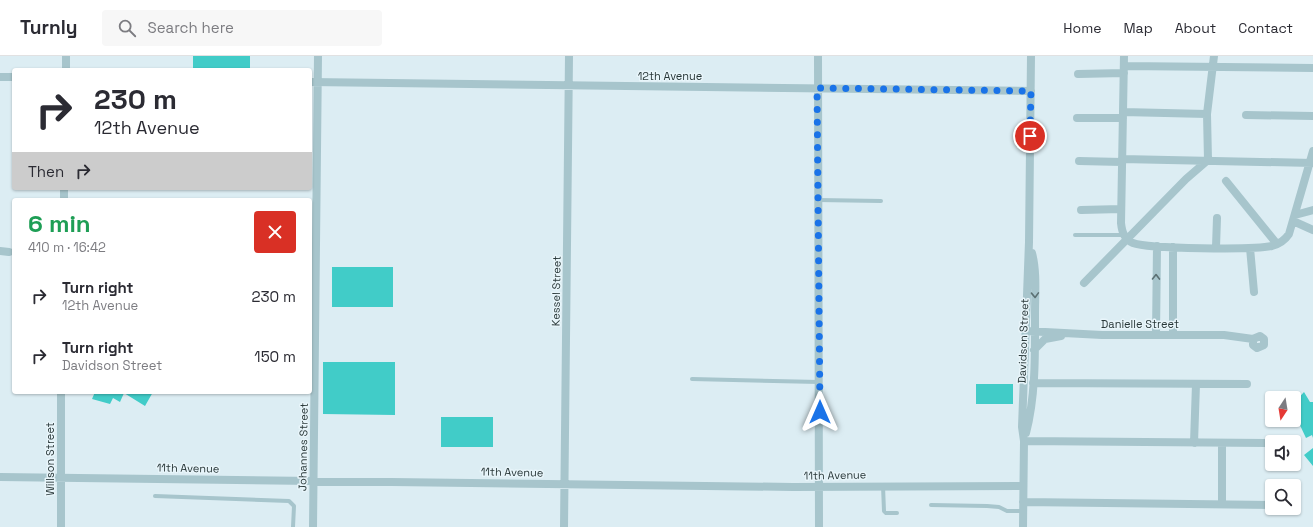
<!DOCTYPE html>
<meta charset="utf-8">
<style>
:root{--surface:#fff;--page:#f7f7f7;--text:#2b2b33;--muted:#7c7c81;--line:#e1e1e2}
body{margin:0;font-family:"Space Grotesk",sans-serif;background:var(--page);color:var(--text);height:100vh;display:flex;flex-direction:column;font-size:15px;white-space:nowrap}
*{box-sizing:border-box;margin:0}
p{font-size:13px;color:var(--muted)}
.icon{flex:none;width:22px;height:22px;fill:none;stroke:currentColor;stroke-width:2;stroke-linecap:round;stroke-linejoin:round}
.map{position:relative;flex:1;overflow:hidden}
.drawer{position:absolute;left:12px;top:142px;width:300px;height:196px;display:flex;flex-direction:column;background:var(--surface);border-radius:4px;box-shadow:0 1px 3px #0004}
.drawer>*{flex:none}
.banner{position:absolute;left:12px;top:12px;width:300px;height:122px;border-radius:4px;box-shadow:0 1px 3px #0004;background:#fff;color:var(--text);overflow:hidden}
.needle{width:26px;rotate:192deg}
.fabs{position:absolute;left:1265px;top:335px;display:grid;gap:8px}
.fabs a{display:grid;place-items:center;width:36px;height:36px;border-radius:4px;background:var(--surface);box-shadow:0 1px 3px #0004;font-size:20px}
.pin{position:absolute;display:grid;place-items:center;width:34px;height:34px;color:#fff;margin:-17px;border:2px solid #fff;border-radius:50%;box-shadow:0 1px 4px #0007}
.me{position:absolute;width:44px;margin:-22px;rotate:0deg;stroke-linejoin:round;filter:drop-shadow(0 0 3px #0008)}
.turn{display:flex;align-items:center;gap:14px;height:84px;padding:0 16px;font-size:18px}
.turn .icon{width:52px;height:52px;stroke-width:2.5}
.turn b{display:block;font-size:28px;line-height:34px}
.then{display:flex;align-items:center;height:38px;padding:0 16px;background:#0003;gap:8px;font-size:15px}
.round{display:grid;place-items:center;flex:none;width:42px;height:42px;border-radius:4px;background:var(--page)}
.summary{display:flex;align-items:center;justify-content:space-between;height:68px;padding:0 16px}
h1{font-size:24px;font-weight:700;line-height:30px;color:#1e9e55}
ul{padding:0;list-style:none}
li{display:flex;align-items:center;gap:12px;height:60px;padding:0 16px}
li div{flex:1}
li b{display:block;font-size:15px}
li em{font-style:normal}
header{display:flex;align-items:center;gap:24px;box-sizing:border-box;height:56px;padding:0 20px;background:var(--surface);border-bottom:1px solid var(--line)}
header strong{font-size:19px}
nav{display:flex;gap:22px;margin-inline-start:auto;font-size:14px}
.search{width:280px;height:36px;background:var(--page);display:flex;align-items:center;gap:10px;box-sizing:border-box;padding:0 14px;border-radius:4px;color:var(--muted);font-size:15px}
.map>svg:first-child{display:block}
.building{fill:#41ccc8}
.lines{fill:none;stroke-linecap:round;stroke-linejoin:round}
.lane{stroke:#a7c5cc;stroke-width:4}
.street{stroke:#a7c5cc;stroke-width:8}
.oneway{stroke:#5b7073}
.route{stroke:#1a73e8;stroke-width:7;stroke-dasharray:0 12.6}
.labels{text-anchor:middle;dominant-baseline:central;stroke-width:3;stroke-linejoin:round;paint-order:stroke}
.street-label{font-size:11px;fill:#283738;stroke:#e8f5fa}
</style>
<header>
<strong>Turnly</strong>
<div class="search"><svg class="icon" aria-label="search" viewBox="0 0 24 24"><circle cx="10" cy="10" r="6"/><path d="M15 15l6 6"/></svg>Search here</div>
<nav><a>Home</a><a>Map</a><a>About</a><a>Contact</a></nav>
</header>
<div class="map">
<svg width="1313" height="471" viewBox="0 0 1313 471">
<rect width="100%" height="100%" fill="#dcedf3"/>
<path class="building" d="M193,0H250V13H193Z
M332,211H393V251H332Z
M323,306H395V359L323,358Z
M976,328H1013V348H976Z
M95,336H153L145,350L124,337L120,346L113,342L110,348L92,343Z
M1304,336L1310,346H1313V382L1312,379L1306,382L1298,365L1295,366L1294,362V347Z
M441,361H493V391H441Z
M1313,392V410L1304,399Z"/>
<g class="lines">
<path class="lane" d="M818,144L881,145
M1075,179H1123
M692,323L819,326
M883,430L884,455L886,457H897
M155,440L289,445L294,450L293,471
M931,449L987,450L999,451L1007,455H1023"/>
<path class="street" d="M818,0L819,471
M1124,0L1121,167C1122,176 1124,183 1133,187C1148,193 1255,194 1272,190C1279,188 1285,184 1289,178L1313,95
M1124,10L1313,12
M66,14V0
M1078,18L1124,17
M0,21H14
M310,26L1031,35
M1123,56L1207,58
M1246,59L1313,60
M1077,62H1123
M1122,103L1313,107
M1079,105L1122,106
M1226,125L1277,188
M64,144V132
M1081,154L1121,153
M1295,159L1313,154
M1293,165L1313,174
M1173,191V279
M1216,191L1217,162
M1250,192L1254,236
M0,195L9,196
M1084,227L1186,123L1208,104L1207,58L1214,0
M1026,275L1102,279H1224L1253,283L1260,280L1264,283V289L1257,292L1253,289V283
M1156,279L1157,190
M1034,294L1045,283L1061,280
M1033,327L1247,328
M1026,377C1036,339 1035,296 1035,258C1035,238 1037,216 1032,197
M1024,385L1266,387
M1194,387L1196,328
M0,421L793,431L1023,430
M1023,446L1272,449
M1222,448V387
M61,471V336
M313,471L318,0
M564,471L569,0
M1023,471L1024,385L1022,371L1029,186L1031,0"/>
</g>
<defs><path id="oneway-chevron" d="M-2-3.5L2.5 0L-2 3.5" fill="none" stroke-width="1.6" stroke-linecap="round" stroke-linejoin="round"/></defs>
<g class="oneway">
<use href="#oneway-chevron" transform="translate(1156 221) rotate(-89)"/>
<use href="#oneway-chevron" transform="translate(1035 239) rotate(88)"/>
</g>
<g class="lines">
<path class="route" d="M820,356L817,32L1031,35L1030,80"/>
</g>
<g class="labels">
<g class="street-label">
<text x="670" y="20">12th Avenue</text>
<text transform="translate(556 235) rotate(-89)">Kessel Street</text>
<text x="1140" y="268">Danielle Street</text>
<text transform="translate(1023 285) rotate(-88)">Davidson Street</text>
<text transform="translate(303 391) rotate(-89)">Johannes Street</text>
<text transform="translate(50 403) rotate(-90)">Willson Street</text>
<text transform="translate(188 412) rotate(1)">11th Avenue</text>
<text transform="translate(512 416) rotate(1)">11th Avenue</text>
<text transform="translate(835 419) rotate(-1)">11th Avenue</text>
</g>
</g>
</svg>
<div class="fabs">
<a><svg class="needle" viewBox="-14 -14 28 28"><path d="M0-13l5 13h-10z" fill="#e53935"/><path d="M0 13l5-13h-10z" fill="#7c7c81"/></svg></a>
<a><svg class="icon" aria-label="sound" viewBox="0 0 24 24"><path d="M4 9h4l5-4v14l-5-4H4zM17 9q2 3 0 6"/></svg></a>
<a><svg class="icon" aria-label="search" viewBox="0 0 24 24"><circle cx="10" cy="10" r="6"/><path d="M15 15l6 6"/></svg></a>
</div>
<div class="pin" style="left:1030px;top:80px;background:#d93025"><svg class="icon" aria-label="arrive" viewBox="0 0 24 24"><path d="M6 21V4h12l-3 4 3 4H6"/></svg></div>
<svg class="me" style="left:820px;top:356px" viewBox="-20 -20 40 40"><path d="M0-17L14 15 0 8-14 15z" fill="#1a73e8" stroke="#fff" stroke-width="4"/></svg>
<div class="banner">
<div class="turn"><svg class="icon" aria-label="right" viewBox="0 0 24 24"><path d="M7 20v-9h11M14 6l5 5-5 5"/></svg><div><b>230 m</b>12th Avenue</div></div>
<div class="then">Then<svg class="icon" aria-label="right" viewBox="0 0 24 24"><path d="M7 20v-9h11M14 6l5 5-5 5"/></svg></div>
</div>
<section class="drawer">
<div class="summary"><div><h1>6 min</h1><p>410 m · 16:42</p></div><a class="round" style="background:#d93025;color:#fff"><svg class="icon" aria-label="close" viewBox="0 0 24 24"><path d="M6 6l12 12M18 6L6 18"/></svg></a></div>
<ul>
<li><svg class="icon" aria-label="right" viewBox="0 0 24 24"><path d="M7 20v-9h11M14 6l5 5-5 5"/></svg><div><b>Turn right</b><p>12th Avenue</p></div><em>230 m</em></li>
<li><svg class="icon" aria-label="right" viewBox="0 0 24 24"><path d="M7 20v-9h11M14 6l5 5-5 5"/></svg><div><b>Turn right</b><p>Davidson Street</p></div><em>150 m</em></li>
</ul>
</section>
</div>
